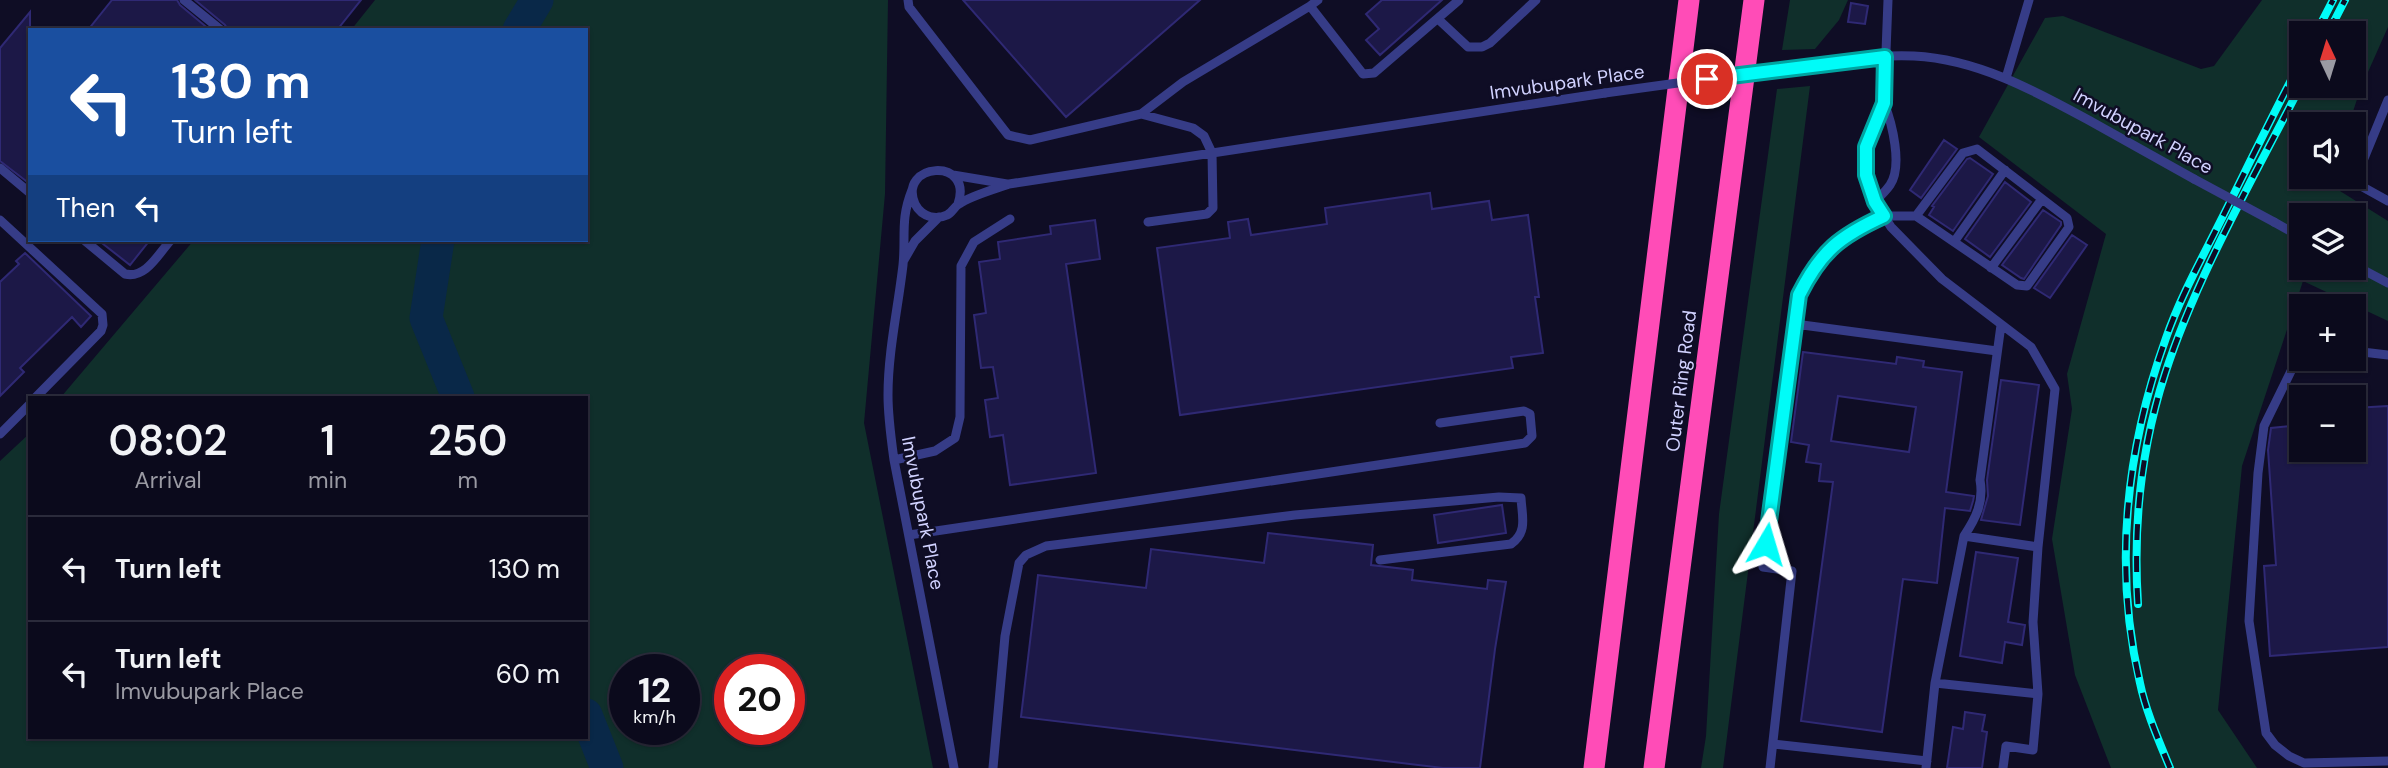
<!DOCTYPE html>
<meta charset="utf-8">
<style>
:root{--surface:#0b0a1c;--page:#191829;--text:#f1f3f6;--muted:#9a9aa3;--line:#2b2b3b}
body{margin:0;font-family:"DM Sans",sans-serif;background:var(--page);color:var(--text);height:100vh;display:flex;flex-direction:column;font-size:26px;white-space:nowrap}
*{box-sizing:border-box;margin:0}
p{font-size:23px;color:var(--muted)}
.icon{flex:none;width:38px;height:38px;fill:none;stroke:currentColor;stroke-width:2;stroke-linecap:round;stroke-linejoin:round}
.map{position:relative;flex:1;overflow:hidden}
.side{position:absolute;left:28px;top:396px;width:560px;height:343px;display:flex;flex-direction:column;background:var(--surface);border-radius:0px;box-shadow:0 2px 5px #0004,0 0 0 2px var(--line)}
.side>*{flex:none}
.top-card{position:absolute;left:28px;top:28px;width:560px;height:214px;border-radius:0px;box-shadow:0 2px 5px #0004,0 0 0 2px var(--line);background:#1a4fa0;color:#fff;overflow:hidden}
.needle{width:46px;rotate:356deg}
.buttons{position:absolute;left:2289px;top:21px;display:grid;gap:14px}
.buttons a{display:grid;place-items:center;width:77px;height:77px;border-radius:0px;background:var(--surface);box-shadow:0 2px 5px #0004,0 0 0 2px var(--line);font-size:35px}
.speed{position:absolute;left:609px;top:654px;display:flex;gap:14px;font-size:35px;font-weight:700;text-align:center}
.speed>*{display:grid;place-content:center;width:91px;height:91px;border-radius:50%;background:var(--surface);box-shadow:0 2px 5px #0004,0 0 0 2px var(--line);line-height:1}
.speed small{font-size:18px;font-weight:400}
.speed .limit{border:10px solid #d22;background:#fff;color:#111}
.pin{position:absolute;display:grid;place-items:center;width:60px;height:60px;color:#fff;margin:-30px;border:4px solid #fff;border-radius:50%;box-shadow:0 2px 7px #0007}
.me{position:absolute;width:77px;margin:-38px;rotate:7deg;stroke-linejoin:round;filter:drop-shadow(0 0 5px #0008)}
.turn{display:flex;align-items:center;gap:24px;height:147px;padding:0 28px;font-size:32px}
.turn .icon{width:91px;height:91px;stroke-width:2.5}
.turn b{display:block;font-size:49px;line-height:60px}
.then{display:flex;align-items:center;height:66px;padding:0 28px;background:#0003;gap:14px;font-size:26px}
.eta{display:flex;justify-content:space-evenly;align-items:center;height:119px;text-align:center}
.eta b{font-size:42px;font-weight:600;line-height:49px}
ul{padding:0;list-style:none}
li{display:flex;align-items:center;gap:21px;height:105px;padding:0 28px;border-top:2px solid var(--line)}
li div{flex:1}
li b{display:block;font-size:26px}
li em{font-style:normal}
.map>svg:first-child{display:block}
.green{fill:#102f2b;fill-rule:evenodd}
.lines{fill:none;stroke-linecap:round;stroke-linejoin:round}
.river{stroke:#092848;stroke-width:33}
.building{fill:#1c1847;stroke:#2f2974;stroke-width:2;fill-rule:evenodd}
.service{stroke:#363c87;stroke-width:9}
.motorway{stroke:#ff4cb7;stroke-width:21}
.rail-casing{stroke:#00fcf8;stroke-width:8}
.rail{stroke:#0f0d25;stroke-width:5;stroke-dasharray:16;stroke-linecap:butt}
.service-bridge{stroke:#363c87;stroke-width:9}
.route-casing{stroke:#00a4a1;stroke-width:18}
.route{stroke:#00fcf8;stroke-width:12}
.labels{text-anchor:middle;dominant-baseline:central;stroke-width:5;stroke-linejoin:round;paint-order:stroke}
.street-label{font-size:19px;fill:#d1d2ff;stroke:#0f0d25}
</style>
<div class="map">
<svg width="2388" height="768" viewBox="0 0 2388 768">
<rect width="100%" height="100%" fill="#0f0d25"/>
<path class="green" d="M375,0H888L885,194L864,423L933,768H0V461L30,433V737H586V397H61L194,240H586V30H351ZM625,670H684V730H625ZM730,670H789V730H730Z
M1790,0H1848L1839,20L1815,49L1782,50Z
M2262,0H2388V27L2360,90L2349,124H2301V177H2334L2333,180L2340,191L2388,221V321L2303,281L2242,466L2218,710L2257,768H2111L2075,675L2052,539L2072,409L2067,374L2106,234L1979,137L2045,18L2063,16L2201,69L2214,66ZM2301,33H2354V86H2301ZM2301,215H2354V268H2301Z
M1810,86L1723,768H1701L1706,736L1719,514L1777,89Z"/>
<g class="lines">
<path class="river" d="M519,30L537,0
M438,240L426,318L458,397
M586,715L607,768"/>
</g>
<path class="building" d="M112,0H177L180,5L210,30H88Z
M195,0H361L337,30H228L225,25Z
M963,0H1200L1066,117Z
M1382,0H1442L1380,55L1366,40L1379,29L1366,14Z
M1851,3L1868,6L1865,24L1848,22Z
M30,12V184L0,161V48Z
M1944,140L1957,149L1921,198L1910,190Z
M1970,158L1993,174L1953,231L1929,215L1934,207L1932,206L1967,159Z
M2005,182L2031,202L1990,257L1965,239Z
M1430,193L1432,209L1489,201L1492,220L1528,215L1539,297H1535L1543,353L1511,357L1513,368L1180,415L1157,248L1230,238L1228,222L1248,219L1251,235L1327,224L1325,208Z
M2043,210L2061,222V225L2024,279L2021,278L2002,265Z
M1095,220L1100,259L1066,264L1096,473L1010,485L1003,435L990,437L985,400L998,398L993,367L981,368L974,315L986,313L979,262L1000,259L998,242L1051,234L1050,226Z
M2072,235L2087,245L2050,298L2034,288Z
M98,240H150L130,265Z
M25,253L91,316L81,327L72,317L20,368L24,372L0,396V282L19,264L16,261Z
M1803,352L1896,364L1897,357L1924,361L1923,367L1962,372L1946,492L1974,496L1973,501L1970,511L1945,508L1937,583L1903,579L1882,732L1801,721L1833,482L1819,481L1821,464L1806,462L1809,445L1791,442ZM1838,396L1916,407L1909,452L1831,441Z
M2001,380L2039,385L2020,525L1981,520L1988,496L1987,480Z
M2388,406V647L2270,656L2264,566L2276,565L2268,450L2271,428L2301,425V450H2354V408Z
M1502,505L1506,533L1438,543L1434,515Z
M1268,533L1373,545L1371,565L1413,570L1412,580L1487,589L1488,580L1506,582L1495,649L1480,768H1443L1021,717L1038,575L1146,588L1151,549L1264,563Z
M1976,552L2018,558L2008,622L2025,625L2022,645L2005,642L2002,663L1960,656Z
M1965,712L1985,715L1982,731L1987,732L1982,768H1947L1953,727L1963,729Z"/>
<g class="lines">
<path class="service" d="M184,0L221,30
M908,0L909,7L1008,135L1030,140L1141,114L1193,128L1204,136L1212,153L1213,208L1207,214L1148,222
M1318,0L1310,6L1363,74L1374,73L1459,0
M1888,0L1884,103L1873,126L1866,154L1865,175L1875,202L1891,227L1942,279L2031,347L2055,389L2038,547L2033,622L2038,694L2033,750L2006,746L2003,768
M1438,19L1468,47H1482L1490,43L1536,0
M1808,65C1843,61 1879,54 1914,56C1978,59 2037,92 2092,122C2126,141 2160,160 2194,179
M2006,78L2029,0
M2388,100L2358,173L2361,186L2388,201
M1141,114L1183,82L1310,6
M0,168L30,193
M953,175L1007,184
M912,190C900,220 906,236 903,265C898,308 888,352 888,395C888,417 891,438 894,460L954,768
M1875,202C1880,196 1886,191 1890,185C1903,166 1892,123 1884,103
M958,204C974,156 897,163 915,204C918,210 924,215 931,217C936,218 943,217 947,215C952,213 954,207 959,204C970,196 995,189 1009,184L1605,93
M0,220L102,314L103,325L101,331L36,397
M2274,222L2301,237
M84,240L125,274C146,279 158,254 171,240
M1954,242L2005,170
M904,260L915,241L939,217
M2354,265L2388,283
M1991,268L2042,199
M1795,324L1997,351
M2001,325L1980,480C1984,502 1976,518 1964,536L1935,683L2038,694
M2354,351L2388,355
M2303,359L2293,367L2264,426L2258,473L2249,621L2266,733L2275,745L2289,756L2304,763L2388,761
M0,434L30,404
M894,460L935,451L955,438L960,417L961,266L974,242L1010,219
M909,535L1525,443L1532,436L1530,414L1524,411L1440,423
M1964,536L2038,547
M1773,744L1927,761
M993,768L1005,636L1019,563L1026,555L1046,546L1295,515L1499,497L1521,498C1522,516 1528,532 1511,544L1380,560
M1770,768L1792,571L1763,567L1799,295L1812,268L1833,246L1855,229L1884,216H1916L2017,285L2027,286L2069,227L2067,218L1977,149L1963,153L1916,216
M1926,768L1935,683"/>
<path class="motorway" d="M1594,768L1689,0
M1654,768L1754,0"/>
<g class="rail-casing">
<path id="rail" d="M2316,33L2333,0
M2328,33L2345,0
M2138,604C2133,527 2141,448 2165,374C2197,275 2254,177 2301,85
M2170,768C2159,741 2146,712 2140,683C2113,567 2126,449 2166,338C2180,298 2201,260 2220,222C2247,168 2273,114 2301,61"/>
</g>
<use href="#rail" class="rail"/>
<path class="service-bridge" d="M1605,93L1808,65
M2194,179L2274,222"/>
</g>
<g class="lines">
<g class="route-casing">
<path id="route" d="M1707,79L1885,57L1884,103L1866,147V175L1875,202L1884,216C1840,236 1821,251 1799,295L1766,544"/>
</g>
<use href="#route" class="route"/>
</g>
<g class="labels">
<g class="street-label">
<text transform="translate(1567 82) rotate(-8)">Imvubupark Place</text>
<text transform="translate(2143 131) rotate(29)">Imvubupark Place</text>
<text transform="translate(1681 381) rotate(-83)">Outer Ring Road</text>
<text transform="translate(923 513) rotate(79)">Imvubupark Place</text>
</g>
</g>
</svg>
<div class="buttons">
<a><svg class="needle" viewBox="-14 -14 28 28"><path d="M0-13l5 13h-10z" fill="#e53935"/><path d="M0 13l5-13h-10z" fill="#9a9aa3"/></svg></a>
<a><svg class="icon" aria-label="sound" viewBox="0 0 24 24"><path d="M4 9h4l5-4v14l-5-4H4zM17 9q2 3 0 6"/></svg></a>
<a><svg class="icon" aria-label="layers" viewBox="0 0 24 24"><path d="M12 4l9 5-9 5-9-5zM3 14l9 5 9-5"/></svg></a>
<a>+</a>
<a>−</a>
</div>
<div class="speed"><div>12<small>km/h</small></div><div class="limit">20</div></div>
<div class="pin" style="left:1707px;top:79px;background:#d93025"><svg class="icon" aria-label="arrive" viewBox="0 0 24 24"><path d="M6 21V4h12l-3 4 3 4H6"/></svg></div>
<svg class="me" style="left:1766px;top:544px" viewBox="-20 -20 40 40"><path d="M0-17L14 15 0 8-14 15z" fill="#00fcf8" stroke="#fff" stroke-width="4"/></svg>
<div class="top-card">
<div class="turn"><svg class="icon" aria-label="left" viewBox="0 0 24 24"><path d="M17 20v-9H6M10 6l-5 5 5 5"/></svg><div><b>130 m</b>Turn left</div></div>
<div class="then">Then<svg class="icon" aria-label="left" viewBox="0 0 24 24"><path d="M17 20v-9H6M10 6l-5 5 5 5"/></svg></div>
</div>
<section class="side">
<div class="eta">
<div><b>08:02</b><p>Arrival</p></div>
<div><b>1</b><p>min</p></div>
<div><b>250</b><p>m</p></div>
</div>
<ul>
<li><svg class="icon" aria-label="left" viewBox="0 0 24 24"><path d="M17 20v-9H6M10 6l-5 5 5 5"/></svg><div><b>Turn left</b></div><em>130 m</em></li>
<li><svg class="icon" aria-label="left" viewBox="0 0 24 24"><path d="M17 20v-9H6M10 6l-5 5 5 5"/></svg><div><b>Turn left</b><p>Imvubupark Place</p></div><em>60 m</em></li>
</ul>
</section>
</div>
